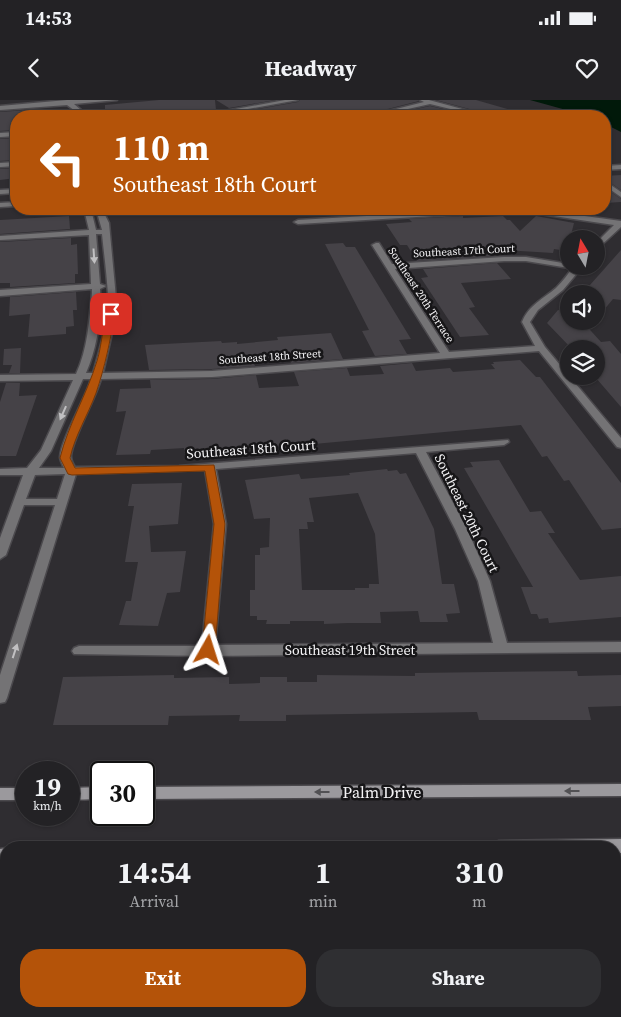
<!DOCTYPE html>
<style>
:root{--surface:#232225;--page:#2f2f32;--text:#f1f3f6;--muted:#a3a4a7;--line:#403f42;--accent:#b45309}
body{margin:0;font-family:"Source Serif 4",serif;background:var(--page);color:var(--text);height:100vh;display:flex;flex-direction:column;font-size:19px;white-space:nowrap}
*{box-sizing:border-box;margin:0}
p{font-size:16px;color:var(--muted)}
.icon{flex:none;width:28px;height:28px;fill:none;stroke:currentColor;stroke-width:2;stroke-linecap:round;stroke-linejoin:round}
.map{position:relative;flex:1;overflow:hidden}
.details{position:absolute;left:0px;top:741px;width:621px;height:176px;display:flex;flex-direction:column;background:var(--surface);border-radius:20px 20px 0 0;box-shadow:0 1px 4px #0004,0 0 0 1px var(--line)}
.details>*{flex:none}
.guide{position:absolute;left:10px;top:10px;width:601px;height:105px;border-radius:20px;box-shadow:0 1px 4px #0004,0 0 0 1px var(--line);background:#b45309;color:#fff;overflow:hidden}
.needle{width:32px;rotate:350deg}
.tools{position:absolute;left:560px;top:130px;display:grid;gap:10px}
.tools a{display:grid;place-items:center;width:45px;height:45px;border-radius:50%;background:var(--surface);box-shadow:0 1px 4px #0004,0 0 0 1px var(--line);font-size:25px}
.speed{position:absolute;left:15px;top:661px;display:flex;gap:10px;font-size:25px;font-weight:700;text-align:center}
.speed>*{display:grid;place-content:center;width:65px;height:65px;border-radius:50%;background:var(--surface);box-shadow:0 1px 4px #0004,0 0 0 1px var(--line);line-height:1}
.speed small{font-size:12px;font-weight:400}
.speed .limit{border:2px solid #111;border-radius:8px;background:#fff;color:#111}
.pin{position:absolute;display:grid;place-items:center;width:42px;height:42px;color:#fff;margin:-21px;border-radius:10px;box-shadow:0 2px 8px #0006}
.me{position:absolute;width:55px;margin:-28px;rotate:6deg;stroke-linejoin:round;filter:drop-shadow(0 0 4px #0008)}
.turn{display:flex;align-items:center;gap:18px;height:105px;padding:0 20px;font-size:22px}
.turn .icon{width:65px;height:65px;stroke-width:2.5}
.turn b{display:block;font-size:35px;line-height:42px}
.eta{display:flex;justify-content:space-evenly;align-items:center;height:85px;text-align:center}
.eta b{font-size:30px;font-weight:700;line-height:35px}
.button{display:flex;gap:10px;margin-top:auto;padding:10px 20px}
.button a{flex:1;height:58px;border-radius:20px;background:var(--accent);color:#fff;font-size:20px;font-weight:700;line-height:58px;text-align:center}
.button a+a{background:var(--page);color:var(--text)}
.status{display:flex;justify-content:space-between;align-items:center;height:35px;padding:0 25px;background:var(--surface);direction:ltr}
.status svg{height:14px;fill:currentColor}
header{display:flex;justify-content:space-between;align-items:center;height:65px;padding:0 20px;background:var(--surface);font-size:22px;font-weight:700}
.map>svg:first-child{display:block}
.green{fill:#3e5244}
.water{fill:#01190a}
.building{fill:#454247;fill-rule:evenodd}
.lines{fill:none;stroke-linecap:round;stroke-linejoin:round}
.street-casing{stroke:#4b494d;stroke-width:3}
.secondary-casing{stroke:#4b494d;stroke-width:3}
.path{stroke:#8a898c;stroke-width:4.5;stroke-dasharray:5 5;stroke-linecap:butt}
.street{fill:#747375;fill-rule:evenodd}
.secondary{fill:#9b999d;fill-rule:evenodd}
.oneway{fill:#c1c0c2}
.oneway2{fill:#525154}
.route{fill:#b45309;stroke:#753606}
.labels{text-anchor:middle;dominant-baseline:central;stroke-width:5;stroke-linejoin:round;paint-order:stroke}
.far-street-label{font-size:11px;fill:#f5f4f6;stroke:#171618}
.street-label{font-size:14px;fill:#f5f4f6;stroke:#171618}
.near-street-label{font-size:16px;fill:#f5f4f6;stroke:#171618}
</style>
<div class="status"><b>14:53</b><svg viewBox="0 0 49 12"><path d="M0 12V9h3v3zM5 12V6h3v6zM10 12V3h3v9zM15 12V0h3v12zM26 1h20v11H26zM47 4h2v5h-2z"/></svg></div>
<header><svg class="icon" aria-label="back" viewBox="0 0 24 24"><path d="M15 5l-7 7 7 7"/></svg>Headway<svg class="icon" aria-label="heart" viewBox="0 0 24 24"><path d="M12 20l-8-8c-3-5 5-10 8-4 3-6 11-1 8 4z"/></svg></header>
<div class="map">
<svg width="621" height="917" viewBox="0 0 621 917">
<rect width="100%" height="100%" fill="#2f2d31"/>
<path class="green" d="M621,781V917H540V911H615V782Z"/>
<path class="water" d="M530,0H621V32L605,24V16H588Z"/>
<path class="building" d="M159,0H215L216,10L165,16H105V5Z
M216,0H275L229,8Z
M300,0H418L419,1L368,14L366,16H241L236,13L298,2Z
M436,0H476L518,12L517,16H490L488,14Z
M430,6L472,16H384Z
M41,9V16H16V30L0,31V12Z
M16,38V60L0,61V39Z
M16,68V78L0,80V69Z
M621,75V90L605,79V76Z
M605,88L621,99V102L605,103Z
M69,116L70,129L0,134V120Z
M463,116V118L503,116L507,120H510L520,131L536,116L574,123L567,151L554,149L553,153L485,149L491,156L417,161L407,145H400L386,124L412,122L409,119Z
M71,138V145L77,144L78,174H75V183L10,187V183H0V142Z
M343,143L346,147H355L411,239L399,240L407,254L375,256L362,231L369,230L325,144Z
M621,150V200L613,199L603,211L596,210V194H582Z
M497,163L511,179L461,183L475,207L469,208L489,235L460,237L421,178L428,177L423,169Z
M76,192L77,210H73L74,226L66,227V234L28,237L30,214L9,216L10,197Z
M569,209V221H582L601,242L610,241L621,254V307L596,278V249H572L547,223L558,210L567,212Z
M331,233L343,259L291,263L288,256L253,259L255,266L212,269L149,270L145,245L221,241L222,243L237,242V244L278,240L277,237Z
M21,248L20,273H9L12,265H3L4,249Z
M520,260L536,277H540L621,383V428L602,430L569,380L564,381L547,356L542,357L521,325L303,345L184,353V348L151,350L150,354L116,355L126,311L116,312L120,289L151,288L150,280L212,279L256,275L259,288L299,286L294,272L347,268L350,276L384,274L380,266L412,263L416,271L450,268L453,272L495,269L491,264H494L493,262Z
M6,283H20L19,296L37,295L16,356H0V302Z
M499,360L530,412L541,411L555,433H548L580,480L621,476V517L549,523L548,518L539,519L537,514H531L521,487H533L464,368L473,367L470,362Z
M387,369L388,371L397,370L400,374L406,373L424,408L434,429L442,484H454L460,513L446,514L448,522H420L418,511L380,512L381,523H348L324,524V521H290V524H266L267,520H257V516H250V490H255V455H260V448L269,447L270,418L254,419L245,380L299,374L301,379L350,375L349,373ZM358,393L375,434L379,484H369V488H355V490H302L299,429H308L307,422H314L309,398Z
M182,383L178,424L149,426L151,452L186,451L180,492L167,493L158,526L119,525L126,501H131L138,462H125L134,406H128L132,384Z
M577,571L578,576L621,575V606L588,607L591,620H479L477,612L286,615V621H239L240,615L169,616L168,625H53L63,577L174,575V578L229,577V584L260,583V577H287V582H317V575L415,576V573Z"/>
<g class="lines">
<g class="street-casing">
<path id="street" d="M67,0H117L74,4L88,16H82L67,5L0,10V6Z
M285,0H298L209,16H197Z
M420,0H429L488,16H479L430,4L377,16H368L424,2Z
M16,32V36L0,37V33Z
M16,62V66L0,67V63Z
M621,65V69L605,70V66Z
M605,81L621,92V97L605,86Z
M16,89V93L0,94V90Z
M16,102V106L0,107V103Z
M84,109H91L96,130H102L96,109H102L109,123L116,198L113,229L103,273L212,271L440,253L372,145L376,143H379L392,164L504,157H526L569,164V166H573L569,168L526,161H504L395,169L449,252L535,246L522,222C529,205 543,199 556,188C563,181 568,174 574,166H583L563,190L538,210L530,222L545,247L621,338V348L617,347L539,251L212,277L101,279C95,300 72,339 71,356C71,360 73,364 75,367L179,366L508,340L509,342L504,345L426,352L467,429L490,481L507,543L621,542V552L208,556L74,554L72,551L74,548L79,546H202L214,424L205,370L76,374L7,598L5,602L0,603V575L55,405H24L6,455L0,459V438L23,375H0V369L27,368L41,350L73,280L0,281V275L76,274C88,248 89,221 92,193V189L0,196V190L91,184L89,135L0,140V136L89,130ZM96,134H102C104,154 107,176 108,196C108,222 100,249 93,273H86C97,248 102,216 100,189L106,186L100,184ZM83,279H91C85,300 61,339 60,357C60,360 62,364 64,368H39L51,351ZM416,353L455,429L478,481L493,543L215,545L226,424L216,369ZM65,374L57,399H26L35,375Z
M486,109H534L621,121V127L596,150V143L614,125L520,111L298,124L294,122L298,120Z"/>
</g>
<g class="secondary-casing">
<path id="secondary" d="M621,684V696L144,699V687Z
M101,687V699L69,700V688Z
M0,688H26V700H0Z
M621,739V753H615V748H491L493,743L499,741Z
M6,748V762L0,763V749Z"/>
</g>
<path class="path" d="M621,849L616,871L621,881"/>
<use href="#street" class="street"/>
<use href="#secondary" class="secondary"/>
</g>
<defs><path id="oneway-solid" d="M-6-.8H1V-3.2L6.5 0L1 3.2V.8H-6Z" transform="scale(1.25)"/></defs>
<g class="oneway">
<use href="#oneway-solid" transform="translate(94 156) rotate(86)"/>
<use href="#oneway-solid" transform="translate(63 313) rotate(114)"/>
<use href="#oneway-solid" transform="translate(15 551) rotate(-72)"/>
</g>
<g class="oneway2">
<use href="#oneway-solid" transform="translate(572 691) rotate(180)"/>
<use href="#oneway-solid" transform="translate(322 692) rotate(180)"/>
</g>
<path class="route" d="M108,212L115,214C110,241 105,267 96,293C88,315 75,335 70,358L75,368L214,365L225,424L215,550L213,553L208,555L202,550L214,424L205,371L72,375L68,374L60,358C68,325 87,294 97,261C102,245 102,227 108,212Z"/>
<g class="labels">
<g class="far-street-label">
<text transform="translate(464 151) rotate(-3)">Southeast 17th Court</text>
<text transform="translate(421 195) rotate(57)">Southeast 20th Terrace</text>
<text transform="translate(270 257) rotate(-4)">Southeast 18th Street</text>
</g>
<g class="street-label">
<text transform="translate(251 349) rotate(-4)">Southeast 18th Court</text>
<text transform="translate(467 413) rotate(64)">Southeast 20th Court</text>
<text x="350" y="550">Southeast 19th Street</text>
</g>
<g class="near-street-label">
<text x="382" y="692">Palm Drive</text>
</g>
</g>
</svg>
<div class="tools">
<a><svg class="needle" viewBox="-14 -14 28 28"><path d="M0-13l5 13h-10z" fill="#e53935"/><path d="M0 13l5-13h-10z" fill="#a3a4a7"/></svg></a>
<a><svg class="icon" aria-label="sound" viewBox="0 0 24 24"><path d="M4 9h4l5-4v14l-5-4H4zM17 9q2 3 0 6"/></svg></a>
<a><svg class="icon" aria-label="layers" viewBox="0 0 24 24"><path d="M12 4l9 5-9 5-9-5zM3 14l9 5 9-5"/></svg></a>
</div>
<div class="speed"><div>19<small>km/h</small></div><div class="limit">30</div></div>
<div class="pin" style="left:111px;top:214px;background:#d93025"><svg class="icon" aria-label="arrive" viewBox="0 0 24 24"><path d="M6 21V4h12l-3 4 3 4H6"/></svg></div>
<svg class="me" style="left:208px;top:550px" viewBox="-20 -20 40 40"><path d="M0-17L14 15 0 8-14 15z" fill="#b45309" stroke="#fff" stroke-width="4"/></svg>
<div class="guide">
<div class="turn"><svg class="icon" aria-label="left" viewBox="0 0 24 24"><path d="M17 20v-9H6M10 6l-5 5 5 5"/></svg><div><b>110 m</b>Southeast 18th Court</div></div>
</div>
<section class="details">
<div class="eta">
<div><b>14:54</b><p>Arrival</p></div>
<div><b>1</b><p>min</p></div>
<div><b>310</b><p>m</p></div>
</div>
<div class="button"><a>Exit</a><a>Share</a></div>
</section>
</div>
